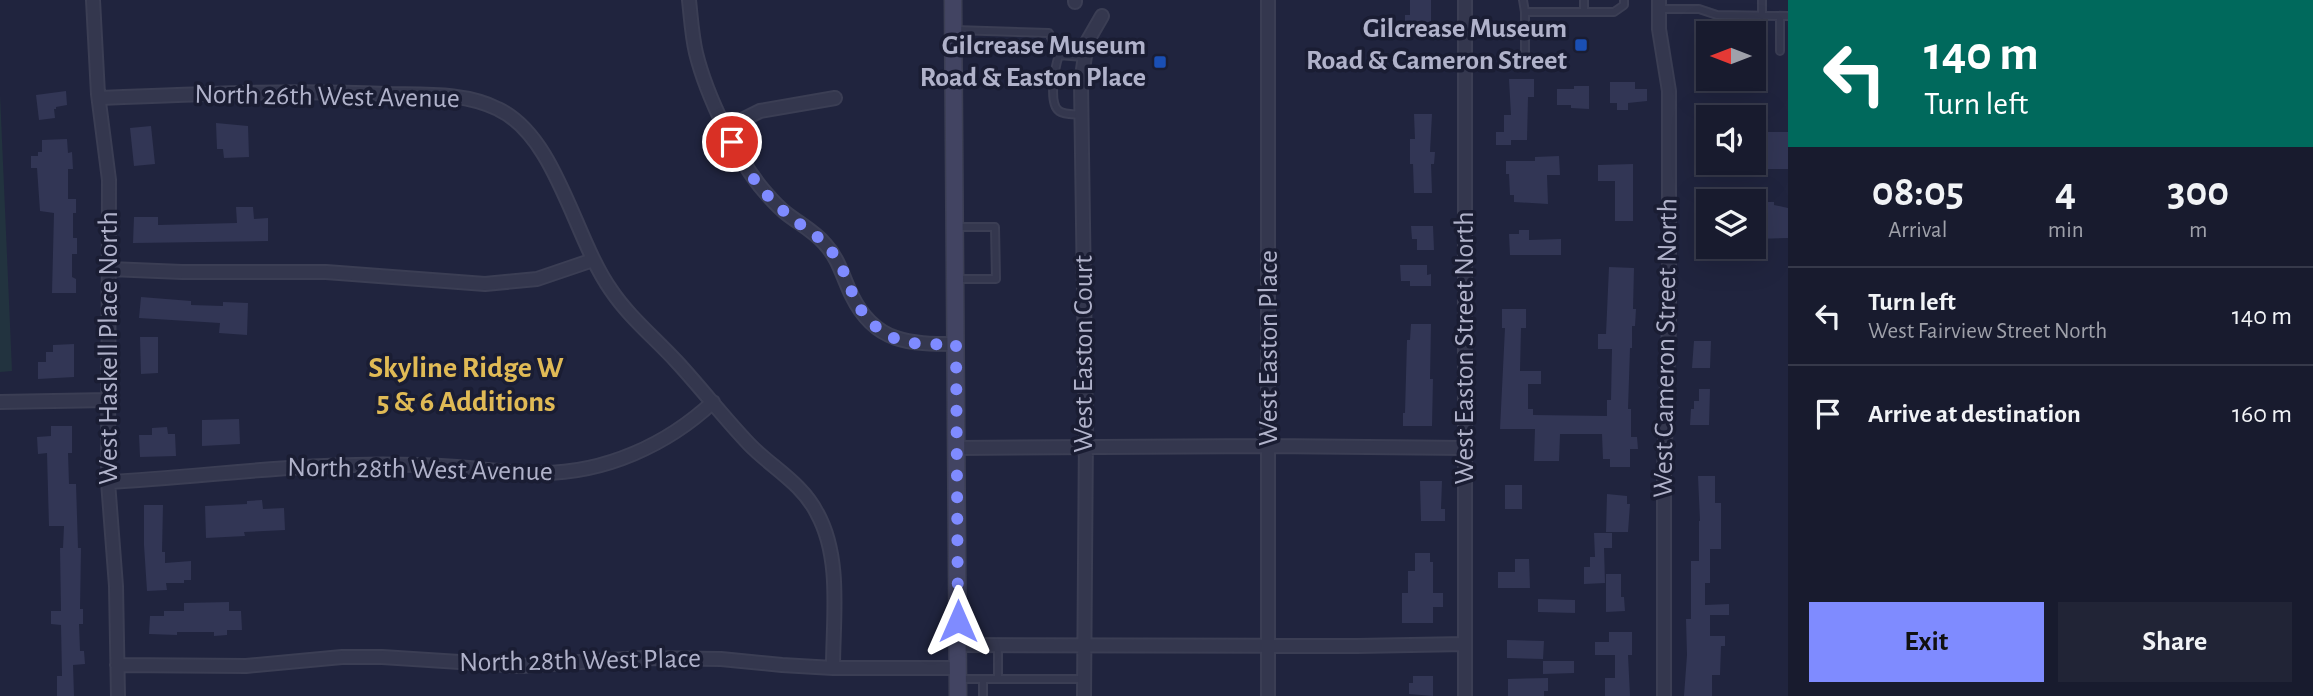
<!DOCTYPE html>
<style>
:root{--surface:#181b2e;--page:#212436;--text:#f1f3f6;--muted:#9fa1aa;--line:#36394a;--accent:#7f8bff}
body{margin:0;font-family:"Alegreya Sans",sans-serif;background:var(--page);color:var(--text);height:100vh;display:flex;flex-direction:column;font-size:26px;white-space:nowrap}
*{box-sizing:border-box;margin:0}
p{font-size:23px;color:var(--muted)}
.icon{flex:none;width:38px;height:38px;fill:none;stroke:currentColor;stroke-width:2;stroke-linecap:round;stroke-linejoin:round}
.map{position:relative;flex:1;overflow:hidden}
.side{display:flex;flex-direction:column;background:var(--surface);width:525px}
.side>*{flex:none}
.guide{background:#00695c;color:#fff;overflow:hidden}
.needle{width:46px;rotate:270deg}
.buttons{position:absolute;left:1696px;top:21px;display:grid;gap:14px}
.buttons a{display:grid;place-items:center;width:70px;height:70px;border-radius:0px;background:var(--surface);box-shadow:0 7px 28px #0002,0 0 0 2px var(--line);font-size:35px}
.pin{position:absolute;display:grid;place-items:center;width:60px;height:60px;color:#fff;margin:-30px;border:4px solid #fff;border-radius:50%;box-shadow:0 2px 7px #0007}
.me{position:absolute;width:77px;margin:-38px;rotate:0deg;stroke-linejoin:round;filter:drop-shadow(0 0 5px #0008)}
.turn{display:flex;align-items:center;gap:24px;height:147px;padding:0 21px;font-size:32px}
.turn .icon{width:91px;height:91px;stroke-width:2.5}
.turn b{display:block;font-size:49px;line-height:60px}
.eta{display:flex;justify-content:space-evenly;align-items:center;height:119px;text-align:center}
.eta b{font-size:42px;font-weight:700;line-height:49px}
.cta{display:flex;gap:14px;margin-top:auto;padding:14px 21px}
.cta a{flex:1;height:80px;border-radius:0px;background:var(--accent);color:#111;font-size:28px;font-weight:700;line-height:80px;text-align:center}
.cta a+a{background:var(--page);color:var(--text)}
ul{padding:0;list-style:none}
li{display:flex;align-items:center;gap:21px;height:98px;padding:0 21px;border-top:2px solid var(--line)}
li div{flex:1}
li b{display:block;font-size:26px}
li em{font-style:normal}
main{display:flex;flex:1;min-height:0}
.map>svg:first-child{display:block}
.green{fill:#22333f}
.building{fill:#323655}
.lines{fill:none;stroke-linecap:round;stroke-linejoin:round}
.lane-casing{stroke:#3b3e54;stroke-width:10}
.street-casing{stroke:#3b3e54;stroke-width:16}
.secondary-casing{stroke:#3b3e54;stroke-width:19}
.lane{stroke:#34374e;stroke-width:6}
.street{stroke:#34374e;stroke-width:12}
.secondary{stroke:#424462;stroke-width:16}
.route{stroke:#7f8bff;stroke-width:12;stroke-dasharray:0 21.6}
.transit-dot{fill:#1a4fb4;stroke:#1a1d33;stroke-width:2.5}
.labels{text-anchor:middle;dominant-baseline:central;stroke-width:7;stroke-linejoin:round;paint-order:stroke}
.poi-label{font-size:28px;font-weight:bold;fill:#b0b2ca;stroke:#1a1d33;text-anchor:end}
.street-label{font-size:28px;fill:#b0b2ca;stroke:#1a1d33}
.neighbourhood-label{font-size:30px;font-weight:bold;fill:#e0ba55;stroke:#1a1d33}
</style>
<main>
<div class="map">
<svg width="1788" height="696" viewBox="0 0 1788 696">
<rect width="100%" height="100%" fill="#20243e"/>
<path class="green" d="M0,94L12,371L0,372Z"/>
<path class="building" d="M1410,0H1431V32H1427V36H1398V23H1405V15H1410Z
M1509,79H1534V97H1528L1527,140H1511V145H1496V132H1504V115H1511Z
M1610,82H1635V89H1647V101L1628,103V110H1617V103H1610Z
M1574,86H1589V109L1571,108V105H1557V89H1574Z
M66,91L67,105L56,107V109H54L55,118L39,120L36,95Z
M1414,114H1432L1430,152H1435L1434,164H1431L1432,193H1414L1413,164H1410V139H1415Z
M216,123L248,126L249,157L224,158L223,149H217Z
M151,126L155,164L134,166L130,128Z
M1754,132H1788V169H1754Z
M67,139L68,153L72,152L73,169H68V199H76V213H73V238H77V254H72V277L76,279V293H52L54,213L40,211L37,168H31V156H38V152H42V140Z
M1559,156L1560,175H1547L1548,204L1514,202V195H1510L1509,174H1506V161H1535V157Z
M1633,164V221H1615V181H1598V165Z
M1758,202H1774V205L1788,208V238L1754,239V206H1758Z
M236,207H253L254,219L268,218V241L133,243L134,217H158V225L237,223Z
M1411,226H1433L1434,250H1417V239H1412Z
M1519,230H1529V240L1561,239V255H1510L1509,234H1519Z
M1400,265H1427V275L1431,274V286H1410V281H1401Z
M1609,267L1634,268L1633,309H1636L1635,326H1632V348H1630L1628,409H1631V437H1637L1638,449H1630V467H1610V459H1603L1602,434H1560L1559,461H1534L1535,429H1500L1505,328H1502V309H1526V328H1521L1520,371H1541V384H1528V409H1533V415L1607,416V400H1611L1612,349H1598V334H1606Z
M141,297L191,301V305L223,306V302L248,303L247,335L219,333L220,323L139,318Z
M1411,324H1431L1430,379H1433L1432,426H1403V413H1405L1407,340H1410Z
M140,337H158V373L141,374Z
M1694,341H1711L1710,368H1692Z
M74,344V377L38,379V362H46V352H53V345Z
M1699,389H1710L1709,425H1690L1691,409H1694V401H1699Z
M239,419L240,444L202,446V420Z
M51,426H72V453H68L69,484H76L78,548H81L80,609H83V624H79L80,651H84L85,664L73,665L74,696H57V676H62L61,625L51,624V611H61L60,548H63L64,526H49L47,453L38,454L37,437L51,436Z
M167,427L168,434H175L176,456L140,457L139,435H152V428Z
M1698,476H1715V503H1721V549H1710V583H1705V605L1729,604V615H1710V636H1725V646H1721L1720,675H1712V696H1684L1687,655L1686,619H1691V561H1699V521H1700Z
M1420,481H1442L1441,509H1445V521H1421Z
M1505,485H1522V509H1505Z
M1607,494L1627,496V504H1630L1628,532H1606Z
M262,500L263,509L284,508L285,530L244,532L245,536L206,538L205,506L247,504V501Z
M144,505H163L162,552H165V563L191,561V580H184V583H166L167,590L147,591L144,545Z
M1594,533H1612V548H1604L1605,583L1584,584V567H1590V557H1595Z
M1415,553H1430V562H1433V593H1443V607H1433V623H1402V593H1408V571H1415Z
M1515,559H1529L1530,588H1498V572H1515Z
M1606,574H1621V597H1624L1625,611L1606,612Z
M1538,599L1575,600V613L1538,612Z
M229,602V611H241L242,630H227V635L214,636V632H177V635L149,634L150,616H164V611H184V603Z
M1609,632H1632V655H1628L1630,696H1605V678H1615V655H1595V642H1609Z
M1507,640L1544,641L1543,659L1507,658Z
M1543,661H1574V673L1543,674Z
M1413,676H1433V696L1409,694V683H1413Z
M1548,678V691H1544V696H1508V679Z"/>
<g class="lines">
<g class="lane-casing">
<path id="lane" d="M1523,0L1525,12V60
M1584,0V12
M1762,0V16
M1659,9H1699L1717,15L1788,16
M1525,12H1614L1624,5V0
M1780,16V51
M955,30L1049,33L1059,55L1083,57
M1059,55C1055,67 1048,103 1059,111C1065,115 1074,114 1082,115
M957,279H996L995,227H957
M998,646V679
M960,679H1084
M983,679V696"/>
</g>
<g class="street-casing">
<path id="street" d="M93,0L98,94L109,180L108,482L116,586L118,696
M689,0C691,18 692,36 696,53C706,94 737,160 765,192C771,199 779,208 787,214C800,224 815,232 825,244C839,259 843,278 852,296C875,343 909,344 956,344
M1659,0V29L1669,91V323L1664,473V696
M1075,2V0
M99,98C195,94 290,90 386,94C423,95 465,92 498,109C557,137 574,238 611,290C629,317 655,338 677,362C702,389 724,418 749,444C771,467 802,483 817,513C842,558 833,618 833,668
M726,128L760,111L835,98
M110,269L182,272H326L485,284L537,279L593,260
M0,402L108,400
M957,448L1269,446L1465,448
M108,482C191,478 273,466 356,465C389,464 424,465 457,467C485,469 513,474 541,473C605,473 667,445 713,402
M958,645L1357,646L1465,644
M117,665L246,666L342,657H382L521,666L641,658L721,659L782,665L833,668H958
M1084,696L1086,432L1081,83L1087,42L1102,16
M1268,696V0
M1465,696V0"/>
</g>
<g class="secondary-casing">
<path id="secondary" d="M953,0L958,696"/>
</g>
<use href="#lane" class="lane"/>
<use href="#street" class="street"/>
<use href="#secondary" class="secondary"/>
</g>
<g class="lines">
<path class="route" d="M732,142C744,169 764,195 787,214C802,227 820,235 832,252C853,279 849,309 883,332C904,347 931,344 956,344L958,621"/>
</g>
<g class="transit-dot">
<rect x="1574" y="38" width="14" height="14" rx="3.5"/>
<rect x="1153" y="55" width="14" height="14" rx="3.5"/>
</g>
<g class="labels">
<g class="poi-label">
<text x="1567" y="29">Gilcrease Museum<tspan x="1567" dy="32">Road &amp; Cameron Street</tspan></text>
<text x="1146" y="46">Gilcrease Museum<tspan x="1146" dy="32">Road &amp; Easton Place</tspan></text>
</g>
<g class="street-label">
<text transform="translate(327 97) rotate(1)">North 26th West Avenue</text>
<text transform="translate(109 348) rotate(-90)">West Haskell Place North</text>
<text transform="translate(1269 348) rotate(-90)">West Easton Place</text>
<text transform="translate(1465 348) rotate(-90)">West Easton Street North</text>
<text transform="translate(1666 348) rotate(-89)">West Cameron Street North</text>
<text transform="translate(1084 354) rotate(-90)">West Easton Court</text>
<text transform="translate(420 470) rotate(1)">North 28th West Avenue</text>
<text transform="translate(580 661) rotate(-1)">North 28th West Place</text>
</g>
<g class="neighbourhood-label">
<text x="466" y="368">Skyline Ridge W<tspan x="466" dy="34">5 &amp; 6 Additions</tspan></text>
</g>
</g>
</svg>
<div class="buttons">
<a><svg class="needle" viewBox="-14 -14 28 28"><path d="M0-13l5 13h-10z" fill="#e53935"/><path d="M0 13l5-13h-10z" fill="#9fa1aa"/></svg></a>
<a><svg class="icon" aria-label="sound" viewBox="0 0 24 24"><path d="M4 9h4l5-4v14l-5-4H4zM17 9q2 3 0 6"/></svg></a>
<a><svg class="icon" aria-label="layers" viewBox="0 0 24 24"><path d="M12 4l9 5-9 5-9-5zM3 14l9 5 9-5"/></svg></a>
</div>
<div class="pin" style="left:732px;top:142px;background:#d93025"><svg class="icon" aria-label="arrive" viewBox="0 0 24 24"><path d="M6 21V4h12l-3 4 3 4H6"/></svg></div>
<svg class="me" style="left:958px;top:621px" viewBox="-20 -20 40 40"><path d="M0-17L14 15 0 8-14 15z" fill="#7f8bff" stroke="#fff" stroke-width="4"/></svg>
</div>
<section class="side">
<div class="guide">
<div class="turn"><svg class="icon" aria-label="left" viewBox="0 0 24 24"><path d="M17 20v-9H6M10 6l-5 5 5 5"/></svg><div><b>140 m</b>Turn left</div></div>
</div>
<div class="eta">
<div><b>08:05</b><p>Arrival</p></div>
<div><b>4</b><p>min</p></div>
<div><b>300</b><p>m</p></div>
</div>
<ul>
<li><svg class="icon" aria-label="left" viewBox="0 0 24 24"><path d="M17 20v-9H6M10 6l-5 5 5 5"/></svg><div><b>Turn left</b><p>West Fairview Street North</p></div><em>140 m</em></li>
<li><svg class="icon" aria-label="arrive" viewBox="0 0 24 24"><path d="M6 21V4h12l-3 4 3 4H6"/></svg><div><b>Arrive at destination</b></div><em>160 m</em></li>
</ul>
<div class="cta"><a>Exit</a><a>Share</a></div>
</section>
</main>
